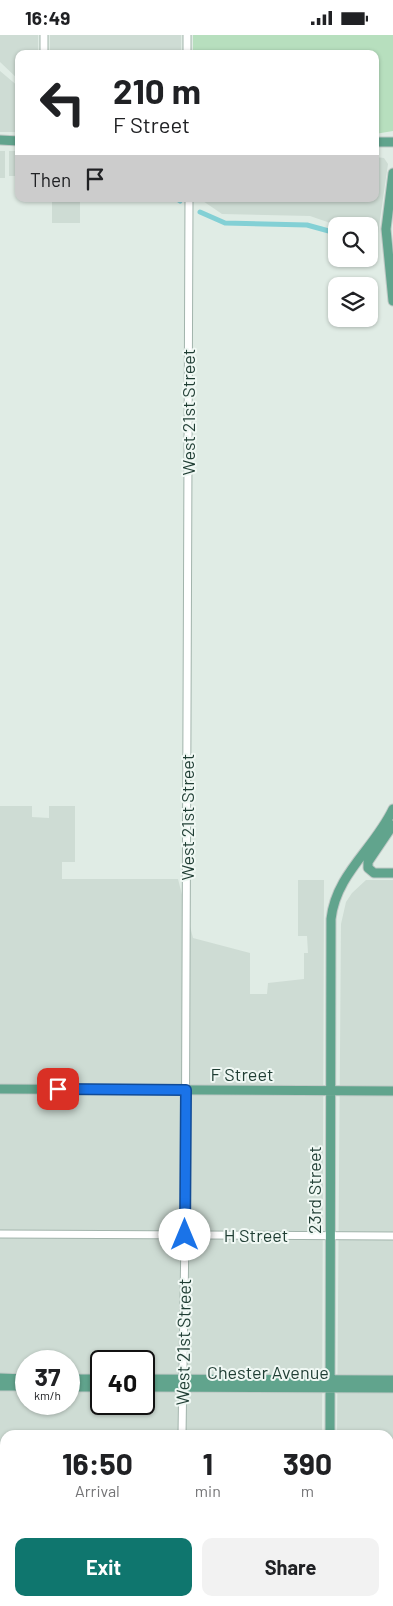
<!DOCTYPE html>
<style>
:root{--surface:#fff;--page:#f2f2f2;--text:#202124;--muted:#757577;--accent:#0f766e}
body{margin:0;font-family:Barlow,sans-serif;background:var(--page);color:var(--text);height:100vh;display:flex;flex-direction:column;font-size:19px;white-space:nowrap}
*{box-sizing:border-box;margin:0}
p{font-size:16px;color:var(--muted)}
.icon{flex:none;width:28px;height:28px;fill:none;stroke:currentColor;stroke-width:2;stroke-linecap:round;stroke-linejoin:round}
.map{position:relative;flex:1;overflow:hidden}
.details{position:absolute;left:0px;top:1395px;width:394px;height:176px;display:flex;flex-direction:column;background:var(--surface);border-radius:15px 15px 0 0;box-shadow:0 1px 4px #0004}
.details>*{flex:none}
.banner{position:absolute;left:15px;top:15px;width:364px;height:152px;border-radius:10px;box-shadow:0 1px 4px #0004;background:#fff;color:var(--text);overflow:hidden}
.fabs{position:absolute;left:328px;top:182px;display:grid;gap:10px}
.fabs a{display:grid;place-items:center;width:50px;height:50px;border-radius:10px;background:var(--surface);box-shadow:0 1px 4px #0004;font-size:25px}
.speed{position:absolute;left:15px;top:1315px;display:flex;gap:10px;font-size:25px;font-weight:700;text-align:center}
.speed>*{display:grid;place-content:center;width:65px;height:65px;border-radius:50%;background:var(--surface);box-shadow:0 1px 4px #0004;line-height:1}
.speed small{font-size:12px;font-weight:400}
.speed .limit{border:2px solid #111;border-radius:8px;background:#fff;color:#111}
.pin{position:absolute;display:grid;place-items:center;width:42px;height:42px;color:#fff;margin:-21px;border-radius:10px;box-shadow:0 2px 8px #0006}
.me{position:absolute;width:55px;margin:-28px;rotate:0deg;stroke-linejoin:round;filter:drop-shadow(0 0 4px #0008)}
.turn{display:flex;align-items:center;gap:18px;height:105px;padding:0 15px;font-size:22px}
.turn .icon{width:65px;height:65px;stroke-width:2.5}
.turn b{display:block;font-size:35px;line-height:42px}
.then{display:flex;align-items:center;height:48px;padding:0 15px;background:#0003;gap:10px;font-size:19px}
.eta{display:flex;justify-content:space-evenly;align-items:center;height:85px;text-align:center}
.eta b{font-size:30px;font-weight:700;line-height:35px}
.action{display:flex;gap:10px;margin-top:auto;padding:10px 15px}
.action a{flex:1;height:58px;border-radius:10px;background:var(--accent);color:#fff;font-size:20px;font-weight:700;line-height:58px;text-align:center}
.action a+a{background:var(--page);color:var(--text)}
.status{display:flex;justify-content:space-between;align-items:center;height:35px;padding:0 25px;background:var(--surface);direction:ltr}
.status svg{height:14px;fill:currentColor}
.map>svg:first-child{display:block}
.built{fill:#cedcd4;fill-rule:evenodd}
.park{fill:#b7dfbe}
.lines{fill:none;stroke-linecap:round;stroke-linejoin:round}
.canal{stroke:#83d0d5;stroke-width:5}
.minor-casing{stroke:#a2b4ac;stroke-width:9}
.major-casing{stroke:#c0c9c6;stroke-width:11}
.minor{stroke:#fff;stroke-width:7}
.major{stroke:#61a48d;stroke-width:9}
.route-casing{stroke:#114b97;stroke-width:12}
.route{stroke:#1a73e8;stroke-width:9}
.labels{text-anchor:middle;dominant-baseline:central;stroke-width:4;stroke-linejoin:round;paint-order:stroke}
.street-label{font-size:18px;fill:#1f3d33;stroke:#f0f8f4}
</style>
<div class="status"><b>16:49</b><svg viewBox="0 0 49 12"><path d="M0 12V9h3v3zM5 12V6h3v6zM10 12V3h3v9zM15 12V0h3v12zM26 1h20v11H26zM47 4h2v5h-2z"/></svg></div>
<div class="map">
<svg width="393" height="1571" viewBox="0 0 393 1571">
<rect width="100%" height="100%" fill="#e0ece5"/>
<path class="built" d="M0,0H38V19H19V45L0,27Z
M50,0H181V19H50Z
M0,36L19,52V97H0Z
M0,116H5V143H0Z
M9,116H19V141H9Z
M375,122L384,123L388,129L377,205L369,202V191H339L310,181L222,179L200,164H375Z
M52,164H80V188H52Z
M0,771H32V782L49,783V771H75V827H62V844H178L193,903L250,918V959H267L268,948L304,944V918H308L307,901H298V845H324L322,1400H5V1566H321V1571H0ZM26,1326H69V1369H26ZM101,1326H144V1369H101Z
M366,845H393V1571H337L336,1566H389V1400H337L341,889L346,867L352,858Z"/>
<path class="park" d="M193,0H393V96L375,99V19H193Z"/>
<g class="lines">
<path class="canal" d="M177,164L180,166
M200,177L225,188L307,190L336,198
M369,209L373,211"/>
<g class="minor-casing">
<path id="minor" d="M44,19V0
M187,19V0
M0,1199L393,1201
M182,1400L185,1200L189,164
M0,1499H5
M389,1501H393
M110,1566V1571
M182,1566V1571
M0,1570L85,1571"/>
</g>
<g class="major-casing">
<path id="major" d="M0,105L19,106
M375,107H393
M393,138L386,194L393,266
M393,790L368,827V833L374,838H393
M0,1054L393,1056
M0,1343L26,1344
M69,1344H101
M144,1344L393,1345
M0,1351H26
M69,1352H101
M144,1352L393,1353
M330,1400L331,884C336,839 374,814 393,774
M330,1566V1571"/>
</g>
<use href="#minor" class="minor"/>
<use href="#major" class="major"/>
</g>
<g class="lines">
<g class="route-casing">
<path id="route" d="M58,1054L186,1055L185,1200"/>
</g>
<use href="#route" class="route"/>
</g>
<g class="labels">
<g class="street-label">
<text transform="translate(188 377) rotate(-90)">West 21st Street</text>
<text transform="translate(187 782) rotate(-90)">West 21st Street</text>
<text x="242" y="1039">F Street</text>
<text transform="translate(314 1155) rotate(-90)">23rd Street</text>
<text x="256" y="1200">H Street</text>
<text transform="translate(183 1307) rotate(-89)">West 21st Street</text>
<text x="268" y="1337">Chester Avenue</text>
</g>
</g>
</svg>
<div class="fabs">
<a><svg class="icon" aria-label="search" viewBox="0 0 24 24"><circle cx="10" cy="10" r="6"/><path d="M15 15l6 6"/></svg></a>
<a><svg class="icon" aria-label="layers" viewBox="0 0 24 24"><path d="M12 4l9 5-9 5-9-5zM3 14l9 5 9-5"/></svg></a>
</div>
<div class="speed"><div>37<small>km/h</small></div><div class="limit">40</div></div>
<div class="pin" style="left:58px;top:1054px;background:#d93025"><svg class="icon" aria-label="arrive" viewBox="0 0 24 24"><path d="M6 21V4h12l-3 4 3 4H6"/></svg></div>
<svg class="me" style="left:185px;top:1200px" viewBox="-20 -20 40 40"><circle r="19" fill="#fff"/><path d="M0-13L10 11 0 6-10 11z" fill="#1a73e8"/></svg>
<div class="banner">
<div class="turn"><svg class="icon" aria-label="left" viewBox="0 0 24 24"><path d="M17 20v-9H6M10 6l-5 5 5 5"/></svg><div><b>210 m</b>F Street</div></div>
<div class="then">Then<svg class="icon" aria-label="arrive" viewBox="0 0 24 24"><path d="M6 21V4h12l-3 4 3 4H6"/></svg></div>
</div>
<section class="details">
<div class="eta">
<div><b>16:50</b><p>Arrival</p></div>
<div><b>1</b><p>min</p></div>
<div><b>390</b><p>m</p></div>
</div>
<div class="action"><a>Exit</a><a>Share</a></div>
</section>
</div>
